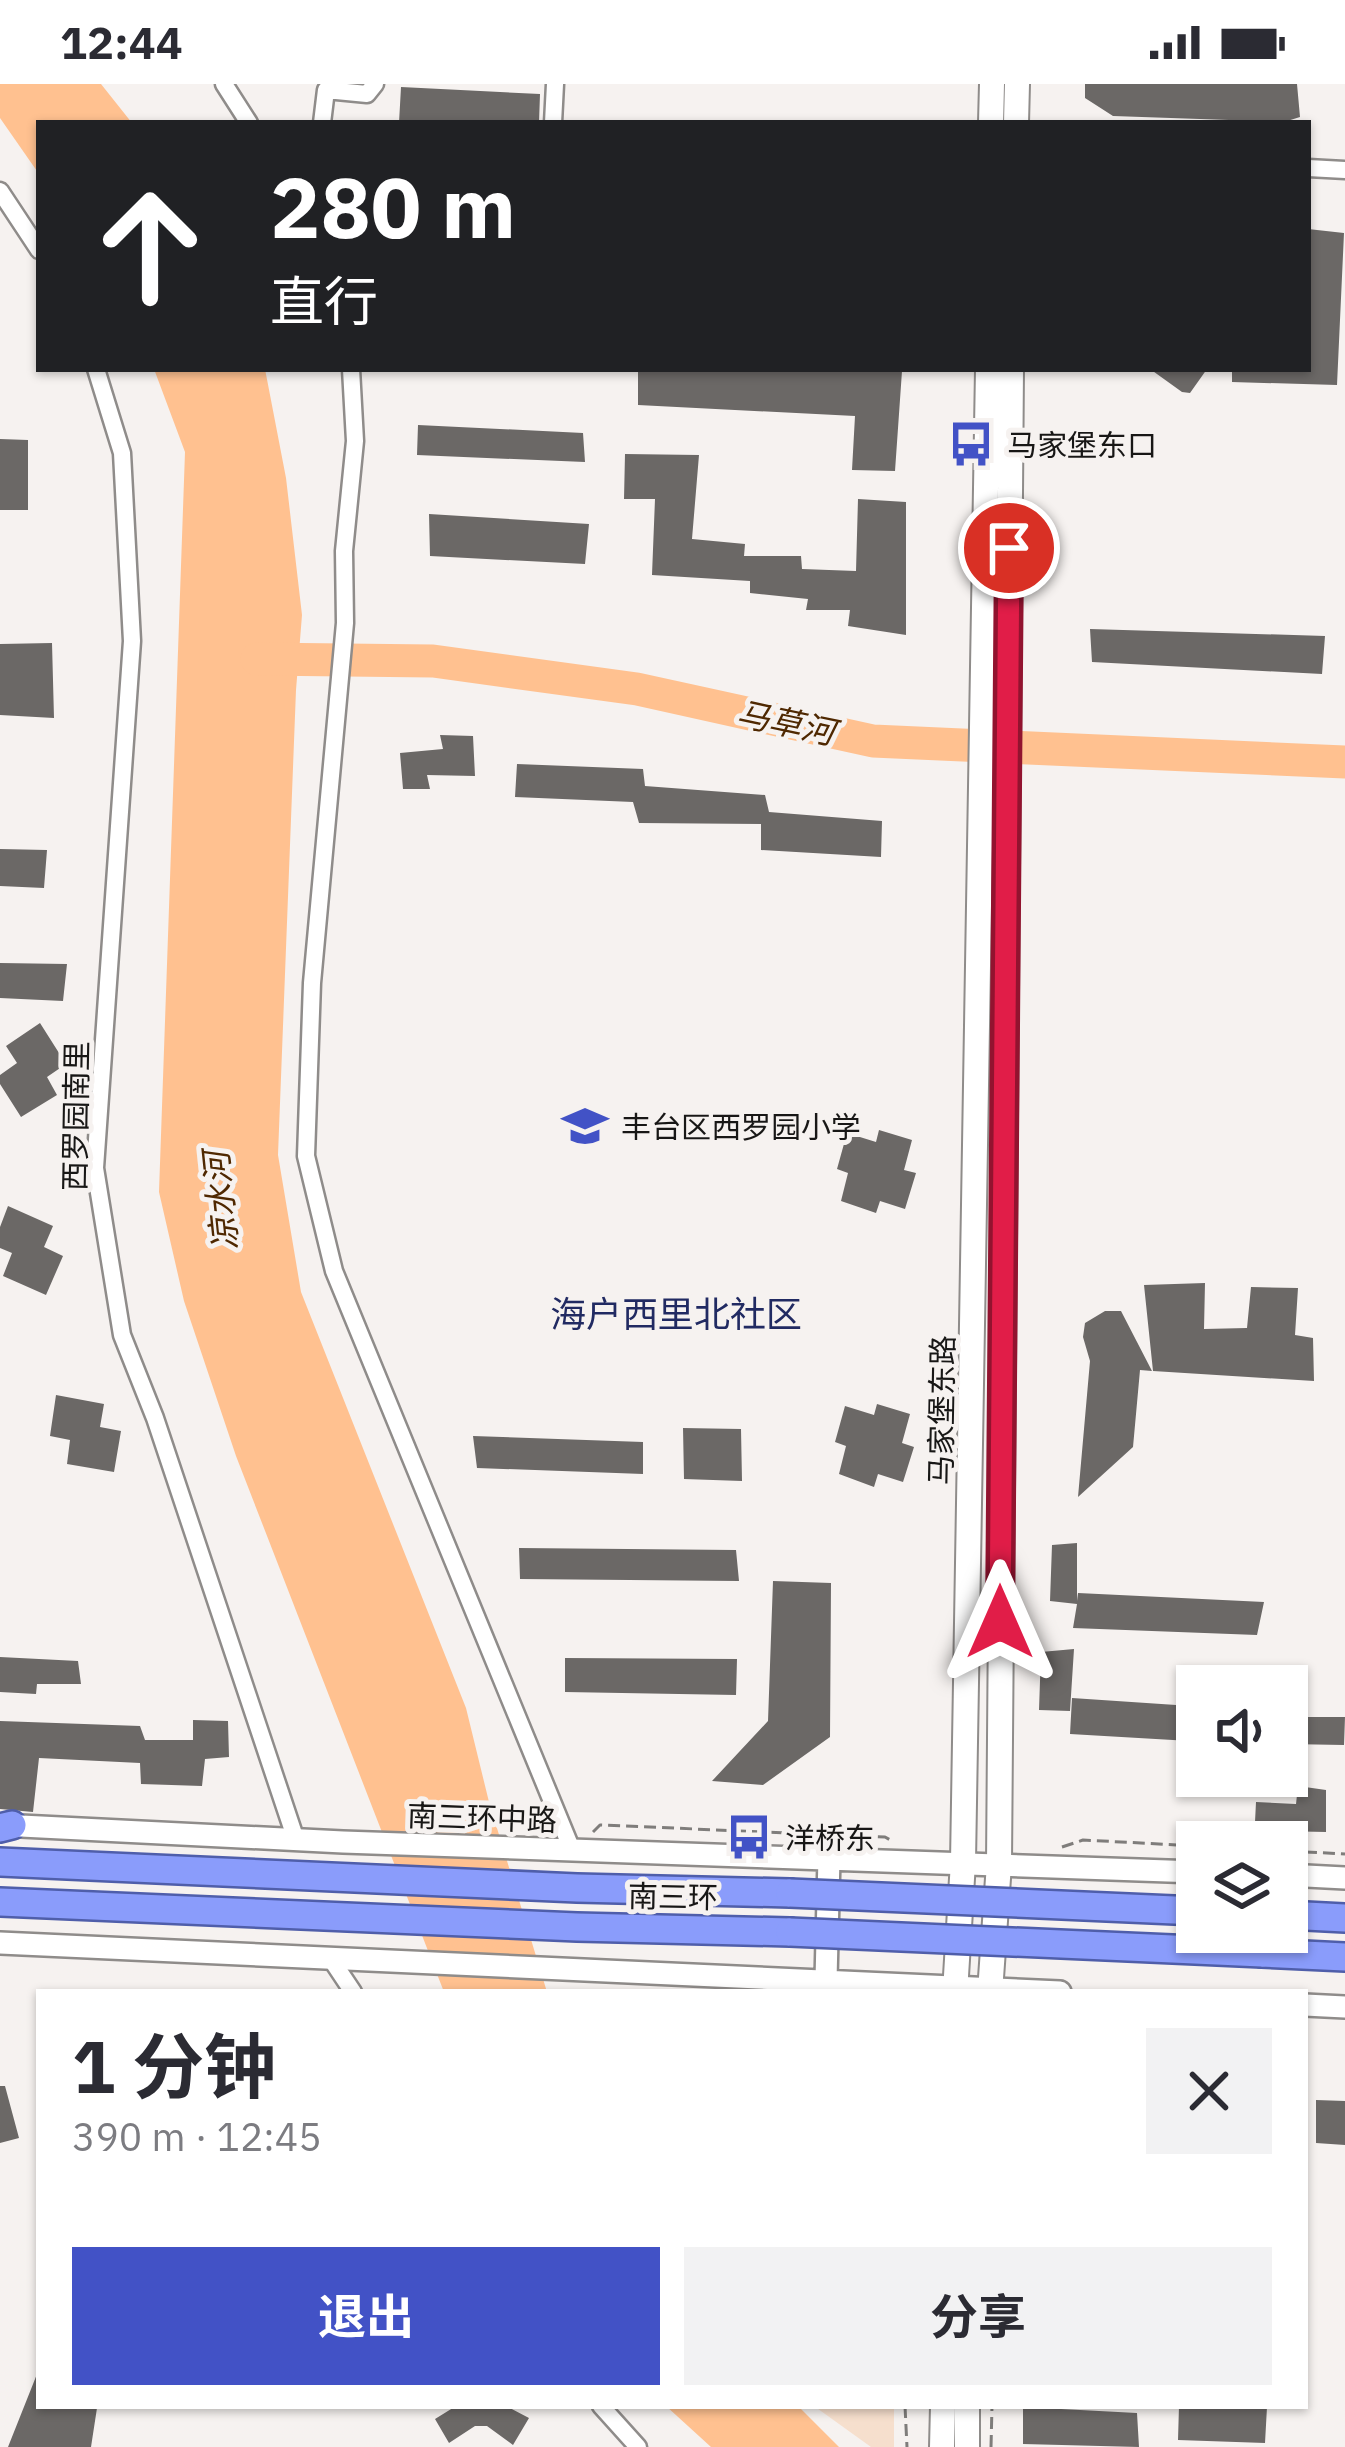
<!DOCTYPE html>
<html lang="zh">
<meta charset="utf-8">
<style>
:root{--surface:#fff;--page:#f2f2f3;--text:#2b2b33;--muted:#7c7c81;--accent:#4252c6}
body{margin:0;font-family:"IBM Plex Sans","Noto Sans SC",sans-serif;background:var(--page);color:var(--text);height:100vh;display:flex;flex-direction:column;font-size:45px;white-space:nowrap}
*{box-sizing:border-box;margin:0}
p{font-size:39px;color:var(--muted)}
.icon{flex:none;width:66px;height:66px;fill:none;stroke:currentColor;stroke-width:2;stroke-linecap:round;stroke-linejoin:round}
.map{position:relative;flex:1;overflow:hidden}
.side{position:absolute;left:36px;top:1905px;width:1272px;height:420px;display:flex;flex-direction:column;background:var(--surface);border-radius:0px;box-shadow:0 3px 9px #0004}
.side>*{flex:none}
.top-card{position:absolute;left:36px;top:36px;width:1275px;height:252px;border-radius:0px;box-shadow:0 3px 9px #0004;background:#202124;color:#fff;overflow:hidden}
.controls{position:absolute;left:1176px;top:1581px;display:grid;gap:24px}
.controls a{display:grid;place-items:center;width:132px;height:132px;border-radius:0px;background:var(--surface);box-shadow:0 3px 9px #0004;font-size:60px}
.pin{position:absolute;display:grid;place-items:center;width:102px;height:102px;color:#fff;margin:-51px;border:6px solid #fff;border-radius:50%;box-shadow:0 3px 12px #0007}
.me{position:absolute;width:132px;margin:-66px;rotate:0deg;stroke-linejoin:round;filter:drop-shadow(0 0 9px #0008)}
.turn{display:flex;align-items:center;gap:42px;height:252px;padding:0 36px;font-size:54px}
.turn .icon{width:156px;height:156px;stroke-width:2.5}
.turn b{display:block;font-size:84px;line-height:102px}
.round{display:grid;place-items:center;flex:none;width:126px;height:126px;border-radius:0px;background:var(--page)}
.head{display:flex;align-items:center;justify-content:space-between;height:204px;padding:0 36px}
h1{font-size:72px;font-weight:700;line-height:90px}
.button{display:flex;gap:24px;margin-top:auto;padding:24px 36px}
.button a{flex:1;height:138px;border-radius:0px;background:var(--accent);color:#fff;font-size:48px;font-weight:700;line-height:138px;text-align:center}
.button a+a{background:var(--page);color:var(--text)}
.status{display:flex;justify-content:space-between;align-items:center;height:84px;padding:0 60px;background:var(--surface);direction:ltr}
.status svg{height:33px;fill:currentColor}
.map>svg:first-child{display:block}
.green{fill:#f6dfcd}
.water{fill:#ffc190}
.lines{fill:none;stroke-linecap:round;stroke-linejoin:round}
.river{stroke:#ffc190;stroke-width:33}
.building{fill:#6b6866}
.minor-casing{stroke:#8f8c8a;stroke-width:21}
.tertiary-casing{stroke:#8f8c8a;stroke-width:26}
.secondary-casing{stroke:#8f8c8a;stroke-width:28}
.trunk-casing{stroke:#4f5eaa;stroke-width:32}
.path{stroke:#7f7d7b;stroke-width:3;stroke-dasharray:12 6;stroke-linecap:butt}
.minor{stroke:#fff;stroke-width:16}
.tertiary{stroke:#fff;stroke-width:21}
.secondary{stroke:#fff;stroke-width:24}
.trunk{stroke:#8a9cfb;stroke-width:27}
.trunk-bridge-casing{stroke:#4f5eaa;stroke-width:32;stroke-linecap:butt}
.trunk-bridge{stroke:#8a9cfb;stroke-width:27}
.route-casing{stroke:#92132f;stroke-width:30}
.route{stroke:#e11d48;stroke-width:21}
.labels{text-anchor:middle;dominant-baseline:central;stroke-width:10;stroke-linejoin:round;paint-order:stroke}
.poi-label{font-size:30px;fill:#181716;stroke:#f6f2f0;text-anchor:start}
.street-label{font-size:30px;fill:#181716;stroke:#f6f2f0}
.water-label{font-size:33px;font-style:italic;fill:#4f2801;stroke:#f6f2f0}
.quarter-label{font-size:36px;fill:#212a62;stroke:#f6f2f0}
</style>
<div class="status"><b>12:44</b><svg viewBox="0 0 49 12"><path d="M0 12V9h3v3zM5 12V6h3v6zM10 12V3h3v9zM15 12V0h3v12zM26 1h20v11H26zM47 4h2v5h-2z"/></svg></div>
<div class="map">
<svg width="1345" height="2363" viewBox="0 0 1345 2363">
<rect width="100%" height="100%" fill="#f6f2f0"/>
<path class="green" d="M814,2322H894V2363H871Z"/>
<path class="water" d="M0,0H101L132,39H39V90L0,34Z
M154,285H265L286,394L302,531L296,606L278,1071L301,1208L466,1624L489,1718L547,1908H444L236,1372L184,1217L159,1108L185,368Z
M666,2322H798L839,2363H711Z"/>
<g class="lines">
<path class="river" d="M257,575L433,577L637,605L873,657L1345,678"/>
</g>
<path class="building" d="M1085,0H1297L1300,33L1284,38L1113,32L1085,14Z
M401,3L540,10L539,39H399Z
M1308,145L1344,149L1337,301L1232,298V285H1308Z
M638,285L902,287L895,387L852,386L855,332L638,321Z
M1150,285H1207L1190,309L1182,308Z
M418,341L583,349L585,378L417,371Z
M0,355L28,356V426H0Z
M625,370L699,371L692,455L745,460L744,472H801L802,485L856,487L858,415L906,418V551L848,542L850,526H806L808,515L750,509V497L652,491L655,415H624Z
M429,430L589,440L585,480L430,472Z
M1090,545L1325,552L1322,590L1092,578Z
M52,559L54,634L0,631V560Z
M440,651L473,652L475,692L427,691L430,705H403L400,669L443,665Z
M517,680L643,685L645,702L765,711L769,728L882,737L881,773L761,766V740L639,739L633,718L515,713Z
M0,765L47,766L44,804L0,802Z
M0,879L67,880L63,917L0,914Z
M40,939L66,980L47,993L57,1011L21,1033L0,1000V991L17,979L6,962Z
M879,1046L912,1056L904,1086L916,1089L905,1125L880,1117L876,1129L841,1117L848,1089L837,1085L847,1049L876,1058Z
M8,1122L53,1142L44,1163L63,1172L46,1211L3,1192L12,1169L0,1164V1143Z
M1205,1199L1204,1245L1247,1244L1251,1203L1298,1204L1295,1251L1313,1254L1314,1297L1153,1287L1144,1201Z
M1105,1227H1121L1152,1287L1140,1286L1133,1363L1078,1413L1090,1277L1083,1253L1085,1239Z
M56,1311L104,1320L100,1343L121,1347L114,1388L67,1380L70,1356L50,1352Z
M877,1320L910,1330L902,1359L914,1363L903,1398L878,1390L874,1403L839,1390L846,1362L835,1358L845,1322L874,1331Z
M683,1344L741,1345L742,1397L684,1395Z
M473,1352L643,1358V1390L477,1384Z
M1077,1459V1517L1078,1509L1264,1518L1257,1551L1073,1544L1077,1520L1050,1517L1052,1461Z
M519,1464L736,1466L739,1497L520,1495Z
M773,1497L831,1499L830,1653L763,1701L712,1697L768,1637Z
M1074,1565L1070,1627L1039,1626L1041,1568Z
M0,1573L78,1577L81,1600H37L36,1610L0,1608Z
M565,1574L737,1575L736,1611L565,1608Z
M1072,1614L1191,1622L1190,1657L1070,1650Z
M1287,1633H1345L1344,1661L1287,1660Z
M193,1636L228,1637L229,1673L205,1675L202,1702L141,1700L140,1679L39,1674L33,1728L0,1725V1637L140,1642L145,1656H193Z
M1298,1702L1326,1706V1748L1279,1747V1758H1254L1256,1718L1296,1720Z
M0,2002H5L19,2054L0,2059Z
M1316,2016L1345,2017V2061L1316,2059Z
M39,2285V2322L97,2324L91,2363H8Z
M456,2322H506L529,2334L513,2361L487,2342H475L449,2359L435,2335Z
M1179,2322L1267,2323L1265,2359L1178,2356Z
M1023,2323L1137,2329L1139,2363L1023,2360Z"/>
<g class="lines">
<g class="minor-casing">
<path id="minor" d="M224,0L249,39
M322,39L326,6L367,10L375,0
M553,39L555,0
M1308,84L1345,86
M0,107L39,166
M96,285L122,369L132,557L95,1084L122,1251L155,1334L295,1753
M351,285L355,357L344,467L345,539L312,899L306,1072L334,1187L572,1766
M331,1875L353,1908
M601,2322L638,2363"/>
</g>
<g class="tertiary-casing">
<path id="tertiary" d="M1,1741L343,1758L1197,1788
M1287,1791L1345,1794
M0,1859L1060,1908
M826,1896L829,1773
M1305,1921L1345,1923"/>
</g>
<g class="secondary-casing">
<path id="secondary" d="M991,39L992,0
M1016,39L1017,0
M955,1908L963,1778L988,285
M990,1908L999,1780L1011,285
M942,2363L943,2322
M967,2363V2322"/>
</g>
<g class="trunk-casing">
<path id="trunk" d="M0,1744L12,1741
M0,1778L577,1804L790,1809
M0,1818L577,1843L790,1848
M1287,1831L1345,1834
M1262,1869L1345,1873"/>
</g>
<path class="path" d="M593,1748L600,1741L885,1753L892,1757
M1062,1763L1083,1756L1197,1762
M1287,1767L1345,1770
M905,2322L907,2363
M991,2363L992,2322"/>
<use href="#minor" class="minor"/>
<use href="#tertiary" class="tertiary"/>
<use href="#secondary" class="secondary"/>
<use href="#trunk" class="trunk"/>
<g class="trunk-bridge-casing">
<path id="trunk-bridge" d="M790,1809L1197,1827
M790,1848L1262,1869"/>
</g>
<use href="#trunk-bridge" class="trunk-bridge"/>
</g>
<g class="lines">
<g class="route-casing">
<path id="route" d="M1000,1538L1009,464"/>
</g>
<use href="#route" class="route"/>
</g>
<defs>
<g id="bus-bare" transform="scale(3.6)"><path d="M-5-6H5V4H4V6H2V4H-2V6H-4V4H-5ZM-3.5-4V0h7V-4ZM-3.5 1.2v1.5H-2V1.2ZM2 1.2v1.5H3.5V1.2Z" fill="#4252c6" stroke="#f6f2f0" stroke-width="2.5" paint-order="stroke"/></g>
<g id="school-bare" transform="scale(3.6)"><path d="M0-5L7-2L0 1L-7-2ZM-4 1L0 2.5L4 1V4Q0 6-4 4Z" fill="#4252c6" stroke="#f6f2f0" stroke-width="2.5" paint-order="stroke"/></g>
</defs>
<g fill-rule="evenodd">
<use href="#bus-bare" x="971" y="360"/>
<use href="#school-bare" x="585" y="1042"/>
<use href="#bus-bare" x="749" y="1753"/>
</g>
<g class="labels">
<g class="poi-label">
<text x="1007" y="360">马家堡东口</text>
<text x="621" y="1042">丰台区西罗园小学</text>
<text x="785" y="1753">洋桥东</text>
</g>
<g class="street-label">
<text transform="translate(75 1032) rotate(-89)">西罗园南里</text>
<text transform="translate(941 1326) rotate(-89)">马家堡东路</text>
<text transform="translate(482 1733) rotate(2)">南三环中路</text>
<text transform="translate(673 1812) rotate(1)">南三环</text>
</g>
<g class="water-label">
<text transform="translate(786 638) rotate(12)">马草河</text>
<text transform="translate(220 1117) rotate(-96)">凉水河</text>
</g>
<g class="quarter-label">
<text x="676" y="1229">海户西里北社区</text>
</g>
</g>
</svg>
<div class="controls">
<a><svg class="icon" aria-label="sound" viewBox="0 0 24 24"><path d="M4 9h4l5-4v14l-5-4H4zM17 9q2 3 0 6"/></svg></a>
<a><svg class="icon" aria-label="layers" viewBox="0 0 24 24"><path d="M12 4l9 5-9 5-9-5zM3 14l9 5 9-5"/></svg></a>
</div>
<div class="pin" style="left:1009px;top:464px;background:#d93025"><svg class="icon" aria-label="arrive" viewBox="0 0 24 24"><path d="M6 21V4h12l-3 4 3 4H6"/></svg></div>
<svg class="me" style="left:1000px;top:1538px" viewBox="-20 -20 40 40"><path d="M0-17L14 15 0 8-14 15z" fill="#e11d48" stroke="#fff" stroke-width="4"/></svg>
<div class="top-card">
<div class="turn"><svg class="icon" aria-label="ahead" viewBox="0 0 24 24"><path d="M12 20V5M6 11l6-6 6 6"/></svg><div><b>280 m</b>直行</div></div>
</div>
<section class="side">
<div class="head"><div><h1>1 分钟</h1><p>390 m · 12:45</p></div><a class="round"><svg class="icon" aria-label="close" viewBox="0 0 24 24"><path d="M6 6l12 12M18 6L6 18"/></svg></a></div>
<div class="button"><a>退出</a><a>分享</a></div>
</section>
</div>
